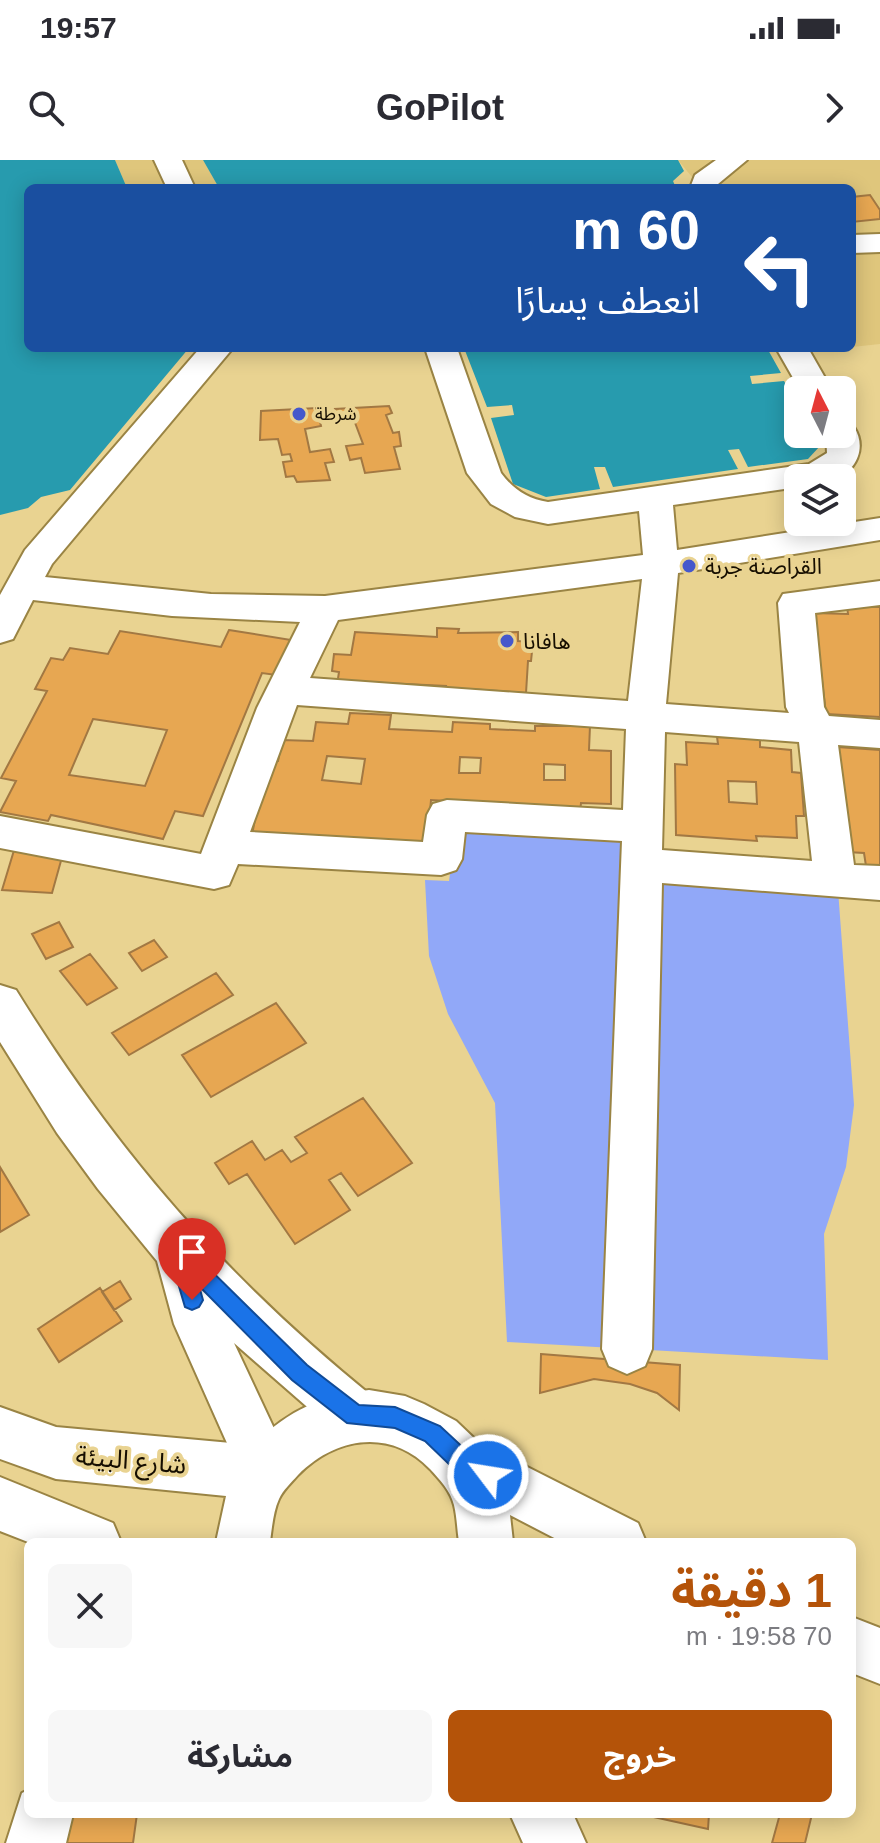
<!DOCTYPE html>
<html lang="ar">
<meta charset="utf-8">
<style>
:root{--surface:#fff;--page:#f7f7f7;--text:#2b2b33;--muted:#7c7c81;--accent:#b45309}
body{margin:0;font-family:Helvetica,"Noto Sans Arabic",sans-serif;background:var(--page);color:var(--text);direction:rtl;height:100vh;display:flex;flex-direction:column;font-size:30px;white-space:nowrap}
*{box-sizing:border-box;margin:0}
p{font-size:26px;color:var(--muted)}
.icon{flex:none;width:44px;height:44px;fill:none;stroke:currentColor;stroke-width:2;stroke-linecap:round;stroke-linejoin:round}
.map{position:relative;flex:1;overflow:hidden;direction:ltr}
.panel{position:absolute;left:24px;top:1378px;width:832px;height:280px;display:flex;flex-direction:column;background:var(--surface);border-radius:12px;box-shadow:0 4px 20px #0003;direction:rtl}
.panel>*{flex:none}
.banner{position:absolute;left:24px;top:24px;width:832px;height:168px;border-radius:12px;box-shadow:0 4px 20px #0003;direction:rtl;background:#1a4fa0;color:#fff;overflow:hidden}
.needle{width:52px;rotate:354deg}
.tools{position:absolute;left:784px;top:216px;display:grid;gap:16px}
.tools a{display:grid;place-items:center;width:72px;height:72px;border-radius:12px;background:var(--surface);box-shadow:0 4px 20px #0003;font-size:40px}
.pin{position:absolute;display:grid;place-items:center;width:68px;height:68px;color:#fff;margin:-82px -34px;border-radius:50% 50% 50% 0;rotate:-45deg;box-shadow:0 0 8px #0007}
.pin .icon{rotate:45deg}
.me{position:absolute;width:88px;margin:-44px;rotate:301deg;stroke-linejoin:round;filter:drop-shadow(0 0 6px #0008)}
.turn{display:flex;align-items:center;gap:28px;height:168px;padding:0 24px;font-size:36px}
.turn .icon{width:104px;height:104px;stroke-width:2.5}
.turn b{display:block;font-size:56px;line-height:68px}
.round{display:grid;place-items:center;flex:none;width:84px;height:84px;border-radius:12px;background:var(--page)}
.summary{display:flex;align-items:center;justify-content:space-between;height:136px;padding:0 24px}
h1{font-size:48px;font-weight:700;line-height:60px;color:var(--accent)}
.action{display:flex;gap:16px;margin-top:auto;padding:16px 24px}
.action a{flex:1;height:92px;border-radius:12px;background:var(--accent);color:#fff;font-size:32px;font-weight:700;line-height:92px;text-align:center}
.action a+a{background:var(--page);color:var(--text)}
.status{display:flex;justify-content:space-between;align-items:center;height:56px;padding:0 40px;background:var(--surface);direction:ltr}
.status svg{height:22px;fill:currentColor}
header{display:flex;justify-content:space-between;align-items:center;height:104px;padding:0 24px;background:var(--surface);font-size:36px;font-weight:700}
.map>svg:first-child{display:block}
.built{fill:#dfc67c}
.green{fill:#91a8f8}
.water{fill:#279bae}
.building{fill:#e7a752;stroke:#a27843;stroke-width:2;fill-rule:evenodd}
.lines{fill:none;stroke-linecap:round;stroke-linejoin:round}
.minor-casing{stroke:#9a8444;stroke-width:4}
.major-casing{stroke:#9a8444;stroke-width:4}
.minor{fill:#fff;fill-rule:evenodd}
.major{fill:#fff;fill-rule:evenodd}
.route{fill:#1a73e8;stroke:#114b97;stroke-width:2}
.poi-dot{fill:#4558cc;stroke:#e9d391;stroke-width:3}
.labels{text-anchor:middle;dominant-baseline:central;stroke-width:8;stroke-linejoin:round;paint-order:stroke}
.far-poi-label{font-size:18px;fill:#160e00;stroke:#e9d391;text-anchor:start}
.poi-label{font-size:22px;fill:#160e00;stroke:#e9d391;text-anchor:start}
.near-street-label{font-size:26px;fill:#160e00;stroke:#e9d391}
</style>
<div class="status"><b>19:57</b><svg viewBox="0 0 49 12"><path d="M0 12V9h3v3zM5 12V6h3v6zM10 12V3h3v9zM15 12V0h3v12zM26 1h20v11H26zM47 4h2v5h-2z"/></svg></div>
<header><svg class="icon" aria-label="forward" viewBox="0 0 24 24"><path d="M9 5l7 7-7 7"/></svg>GoPilot<svg class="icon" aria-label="search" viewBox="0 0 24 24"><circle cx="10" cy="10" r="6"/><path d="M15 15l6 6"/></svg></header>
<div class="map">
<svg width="880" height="1683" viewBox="0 0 880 1683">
<rect width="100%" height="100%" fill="#e9d391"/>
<path class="built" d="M115,0H203L219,28H127Z
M678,0H880V184L852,187V28H701Z"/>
<path class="green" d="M457,664L635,676V719L838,730L854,945L846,1007L824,1074L828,1200L507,1182L495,943L448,854L429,796L425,720L449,721Z"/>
<path class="water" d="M0,0H115L127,28H28V188H189L70,330L41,337L28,348L0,355Z
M203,0H678L684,11L673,21L676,28H219Z
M464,188H767L781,213L750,216L752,224L784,221L798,246V274H814L820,286L808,299L748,307L739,289L728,290L738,309L613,327L605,307H594L600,329L546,337L513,324L491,258L514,255L512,245L487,247Z"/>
<path class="building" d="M870,35L880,50V59L852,62V37Z
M389,246L392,253L386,255L393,273L399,272L401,286L394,287L400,309L365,313L361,298L350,300L346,286L363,284L354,260L338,262L335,249Z
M317,248L321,266L305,269L310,292L330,289L334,302L325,303L330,320L297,322L294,316L286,317L283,302L292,301L290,294L282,295L278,279L260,280L261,251Z
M847,446L880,447V557L826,554L814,453L848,454Z
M437,468L459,469L458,473L518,472V481L533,482L531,501H528L526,533L469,529L468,534L445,533L446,526L363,522L337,525L339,512L332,511L334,494L351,495L355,472L437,477Z
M229,470L291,480L276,515L262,513L203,656L175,651L163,679L51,655L48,661L0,652L16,621L1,618L47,531L35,529L51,498L63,500L70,488L108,494L120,471L221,487ZM93,559L167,570L145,626L69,615Z
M350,553L391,555L389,569L452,572L453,562L490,564V569L535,571V566H590L589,590L611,591V644L581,643L580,653L555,647L431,640L427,686L252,675L266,601H278L282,580L313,581L316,562L348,564ZM327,596L365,599L361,624L322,620ZM460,597L481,598L480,613H459ZM544,604L565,605V620H544Z
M717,577L760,579V587L791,590L792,612L801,613L804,656H796L797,678L756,676L757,681L676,675L675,604L687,605L686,582L718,584ZM728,621L756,622L757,644L729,642Z
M837,587L880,590V707L866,706L864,693L847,692Z
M15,687L64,690L52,733L2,730Z
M59,762L73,787L46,799L32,774Z
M154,780L167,797L142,811L129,793Z
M90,794L117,828L87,845L60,811Z
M216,813L233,835L129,895L112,873Z
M276,843L306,883L211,937L182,895Z
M363,938L412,1003L358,1036L341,1013L329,1020L350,1050L295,1084L247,1014L229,1024L215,1003L252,981L265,1000L282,990L291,1002L307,993L295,977Z
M0,1007L29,1055L0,1072Z
M120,1121L131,1139L114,1150L102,1132Z
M100,1128L122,1161L59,1202L38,1169Z
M541,1194L680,1205L679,1250L657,1233L630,1224L594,1219L540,1233Z
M66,1654H137L133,1683H60Z
M640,1654H709L708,1669Z
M780,1654H812L805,1683H772Z"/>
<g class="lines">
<g class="minor-casing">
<path id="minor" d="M154,0H182L195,28H167Z
M716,0H747L718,24V28H690L695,15Z
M880,74V92L852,93V75Z
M200,188H233L52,404L45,417L211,434L325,436L643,395L639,351L548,364L515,357L491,344L467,313L425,188H457L501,313C513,329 527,339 548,342L809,304L827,293L826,274H842V264L854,267C867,287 857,313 832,318C822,320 809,318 798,318V327L673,345L677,390L880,358V380L678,413L666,544L789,553L786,547L778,443L783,434L880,421V445L815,453L824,547L829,556L880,560V588L838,585L854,705L880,706V740L662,723L652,1189L645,1206L627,1214L609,1206L602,1189L622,681L465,672L462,699L456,710L441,715L238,704L229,725L214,729L0,688V656L201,694L257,548L300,462L172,456L33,440L13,479L0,483V435L25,390ZM642,419L628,541L310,518L338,460ZM297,545L626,569L623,650L447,640L433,644L427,655L423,682L250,672ZM665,572L799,582L812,701L662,690Z
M776,188H808L832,230H800Z
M0,825L16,830C116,992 225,1117 373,1237L381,1255L373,1273L355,1281L337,1273L234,1183L293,1309L285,1328L266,1336L247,1328L174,1164L157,1101L98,1029L57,973L0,882Z
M28,1630V1654H73L66,1683H6L22,1633Z"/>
</g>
<g class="major-casing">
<path id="major" d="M369,1230L405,1236L424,1244L456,1261L478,1282L638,1363L646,1382H562L510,1355L513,1382H459C457,1370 457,1357 454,1345C450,1330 440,1320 430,1309C390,1268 336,1277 298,1315C291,1323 283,1330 279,1339C273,1352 272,1368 270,1382H216L226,1336L56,1319L0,1299V1247L56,1267L253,1285C291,1249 318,1237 369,1230Z
M0,1317L113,1363L121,1382H28L0,1371Z
M852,1457L880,1468V1524L852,1513Z
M510,1654H573L586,1683H523Z"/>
</g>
<use href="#minor" class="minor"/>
<use href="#major" class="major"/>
</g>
<path class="route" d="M179,1083L186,1086L307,1205L359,1245L395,1247L440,1266L470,1294L496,1307L499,1315L496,1323L488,1326L454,1309L425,1281L395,1268L347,1263L292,1220L199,1126L203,1140L199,1147L192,1150L185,1147L169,1092L172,1086Z"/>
<g class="poi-dot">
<circle cx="299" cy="254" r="8"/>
<circle cx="689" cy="406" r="8"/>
<circle cx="507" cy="481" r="8"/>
</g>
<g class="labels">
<g class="far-poi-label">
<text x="315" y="254">شرطة</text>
</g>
<g class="poi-label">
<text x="705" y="406">القراصنة جربة</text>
<text x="523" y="481">هافانا</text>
</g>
<g class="near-street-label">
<text transform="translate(131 1300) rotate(5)">شارع البيئة</text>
</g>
</g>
</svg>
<div class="tools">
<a><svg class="needle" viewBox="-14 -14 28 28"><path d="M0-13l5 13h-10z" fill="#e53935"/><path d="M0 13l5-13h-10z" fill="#7c7c81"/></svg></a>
<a><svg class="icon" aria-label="layers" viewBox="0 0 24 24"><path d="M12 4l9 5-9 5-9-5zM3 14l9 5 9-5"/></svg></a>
</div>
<div class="pin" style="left:192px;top:1140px;background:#d93025"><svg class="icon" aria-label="arrive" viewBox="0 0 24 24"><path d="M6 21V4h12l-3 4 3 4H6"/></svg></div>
<svg class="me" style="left:488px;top:1315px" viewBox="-20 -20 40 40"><circle r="17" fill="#1a73e8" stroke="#fff" stroke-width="3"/><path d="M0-11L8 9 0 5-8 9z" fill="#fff"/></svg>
<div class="banner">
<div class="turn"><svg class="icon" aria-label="left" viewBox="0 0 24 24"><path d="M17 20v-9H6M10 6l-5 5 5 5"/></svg><div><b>60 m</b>انعطف يسارًا</div></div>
</div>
<section class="panel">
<div class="summary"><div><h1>1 دقيقة</h1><p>70 m · 19:58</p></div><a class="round"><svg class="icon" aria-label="close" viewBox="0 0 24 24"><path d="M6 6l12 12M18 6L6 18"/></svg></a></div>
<div class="action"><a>خروج</a><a>مشاركة</a></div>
</section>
</div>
